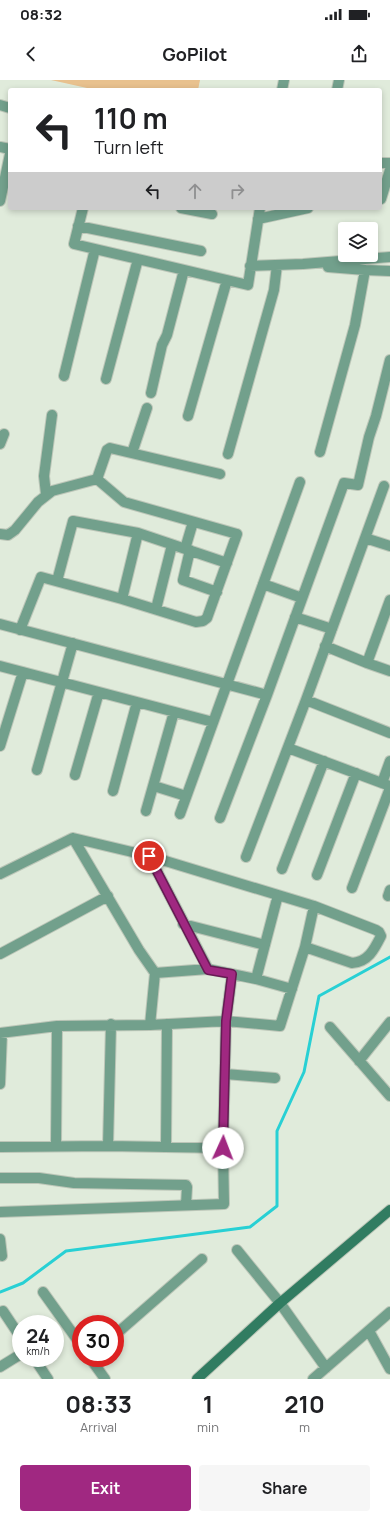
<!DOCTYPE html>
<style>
:root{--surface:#fff;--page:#f6f6f6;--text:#202124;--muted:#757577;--accent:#a02881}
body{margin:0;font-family:Manrope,sans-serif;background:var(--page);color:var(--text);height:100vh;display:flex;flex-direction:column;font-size:15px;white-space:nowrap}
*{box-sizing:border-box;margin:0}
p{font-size:13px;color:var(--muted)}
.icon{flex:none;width:22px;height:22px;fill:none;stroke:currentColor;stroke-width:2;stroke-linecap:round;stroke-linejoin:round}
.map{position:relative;height:1299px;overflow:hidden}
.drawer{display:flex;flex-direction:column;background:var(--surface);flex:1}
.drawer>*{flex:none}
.hud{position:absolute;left:8px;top:8px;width:374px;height:122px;border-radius:4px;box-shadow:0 2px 6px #0003;background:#fff;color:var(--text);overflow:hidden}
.buttons{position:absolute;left:338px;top:142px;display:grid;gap:8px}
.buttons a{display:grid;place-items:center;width:40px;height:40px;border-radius:4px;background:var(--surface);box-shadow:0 2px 6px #0003;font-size:20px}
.speed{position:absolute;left:12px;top:1235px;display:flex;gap:8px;font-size:20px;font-weight:700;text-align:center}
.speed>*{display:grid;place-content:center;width:52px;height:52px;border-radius:50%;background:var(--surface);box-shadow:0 2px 6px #0003;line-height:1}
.speed small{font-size:10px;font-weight:400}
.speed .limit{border:6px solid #d22;background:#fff;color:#111}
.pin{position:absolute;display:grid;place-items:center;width:34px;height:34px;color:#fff;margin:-17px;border:2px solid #fff;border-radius:50%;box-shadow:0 1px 4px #0007}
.me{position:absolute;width:44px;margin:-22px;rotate:2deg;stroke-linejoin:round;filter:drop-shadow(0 0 3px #0008)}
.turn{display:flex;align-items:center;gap:14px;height:84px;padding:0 20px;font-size:18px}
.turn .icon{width:52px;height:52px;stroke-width:2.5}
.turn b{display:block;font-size:28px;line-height:34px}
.lanes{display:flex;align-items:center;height:38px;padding:0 20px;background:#0003;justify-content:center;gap:20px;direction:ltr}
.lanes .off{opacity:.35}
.eta{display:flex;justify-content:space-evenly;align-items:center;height:68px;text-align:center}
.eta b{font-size:24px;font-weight:700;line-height:28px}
.action{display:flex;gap:8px;margin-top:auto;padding:8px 20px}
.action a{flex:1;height:46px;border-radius:4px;background:var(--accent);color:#fff;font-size:16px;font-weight:700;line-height:46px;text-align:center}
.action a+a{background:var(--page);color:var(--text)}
.status{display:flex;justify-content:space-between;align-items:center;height:28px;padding:0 20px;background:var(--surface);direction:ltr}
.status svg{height:11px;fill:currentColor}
header{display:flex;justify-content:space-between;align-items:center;height:52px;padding:0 20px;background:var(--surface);font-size:18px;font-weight:700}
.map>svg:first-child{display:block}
.green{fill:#e8c18e}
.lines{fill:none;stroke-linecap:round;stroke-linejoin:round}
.stream{stroke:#28d0d4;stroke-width:3}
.minor-casing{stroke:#bcc6b8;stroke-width:12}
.secondary-casing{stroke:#bcc6b8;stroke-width:12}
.minor{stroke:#72a08c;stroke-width:10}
.secondary{stroke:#317c61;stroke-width:10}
.route-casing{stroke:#681a54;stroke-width:10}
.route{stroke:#a02881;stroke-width:7}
</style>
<div class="status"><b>08:32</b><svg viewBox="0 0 49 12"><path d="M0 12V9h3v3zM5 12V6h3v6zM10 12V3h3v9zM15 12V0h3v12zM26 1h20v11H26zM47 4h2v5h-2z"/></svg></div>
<header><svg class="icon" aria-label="back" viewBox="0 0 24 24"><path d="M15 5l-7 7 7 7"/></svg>GoPilot<svg class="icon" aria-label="share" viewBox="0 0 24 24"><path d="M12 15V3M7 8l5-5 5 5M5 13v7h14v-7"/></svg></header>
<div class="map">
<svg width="390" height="1299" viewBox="0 0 390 1299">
<rect width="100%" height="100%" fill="#e0ebdb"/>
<path class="green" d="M51,0H200L198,10H96Z"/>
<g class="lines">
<path class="stream" d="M0,1212L23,1203L66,1171L250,1147L277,1126V1051L304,992L319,916L390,877"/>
<g class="minor-casing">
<path id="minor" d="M282,10L284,0
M337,10L339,0
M0,25L10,28
M0,67L10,69
M380,83H390
M381,119L390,90
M0,121L10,74
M83,128L74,164L248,205L260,128
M181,128L212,134
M258,139L308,128
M78,146L201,171
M250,186L303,184L390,177
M328,187L365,190L390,191
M64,296L95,169
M106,299L138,179
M151,313L162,265L167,255L184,190
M188,336L227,200
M0,364L4,354
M320,372L355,245L365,190
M132,373L147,328
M228,374L274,210L277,185
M46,414L44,396L52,335
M0,454L8,455L15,450L38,422L52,411L97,399L107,370L110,368L220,394
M365,458L390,466
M185,469L193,442
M190,470L183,500L217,512
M57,501L73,441L138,453L227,483
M263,504L302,518
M122,519L138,453
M156,529L172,465
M295,537L332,549
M0,544L267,615
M20,550L41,497L122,519L196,542L203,541L207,538L237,454L124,422L97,399
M325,566L367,583L390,591
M367,583L390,520
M0,586L213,642
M306,620L390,653
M0,666L23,592
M288,668L390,706
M37,690L73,563
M75,695L99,612
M382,703L390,681
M154,706L186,716
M113,711L137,622
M146,731L174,632
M180,734L300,402
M220,738L267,615L344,403L358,405L369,357L376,336L390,280
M73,758L139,870L155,893L208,889L256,899L292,909
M149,776L208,889
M246,777L306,620L384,406
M282,789L324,681
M0,794L73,758L149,776L314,826L376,850L379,852L381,856C374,870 368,882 352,883L305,867
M317,795L356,693
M352,808L390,708
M388,816L390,810
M183,844L265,865
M0,874L108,816
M256,899L278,815
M150,945L155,893
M330,947L390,1016
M0,953L57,946L150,945L226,941L280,946L305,867L314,826
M359,981L390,942
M225,994L275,998
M0,1004L2,953
M56,1066L57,946
M108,1066L111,944
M0,1067L108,1066L223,1068
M166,1067L167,944
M0,1098H39L74,1103L186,1105L187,1107L186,1125
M0,1132L224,1124L223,1068L226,941L232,894
M0,1159L2,1176
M237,1170L280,1223L326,1288
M43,1212L81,1265
M3,1231L21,1258
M369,1251L390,1289
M115,1255L202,1179
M34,1278L48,1299
M90,1278L105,1299
M0,1287L21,1274
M313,1299L390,1232"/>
</g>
<g class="secondary-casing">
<path id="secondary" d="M197,1299L280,1223L390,1130"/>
</g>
<use href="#minor" class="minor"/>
<use href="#secondary" class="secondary"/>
</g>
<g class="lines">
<g class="route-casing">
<path id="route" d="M149,776L208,890L232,894L226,941L223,1068"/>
</g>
<use href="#route" class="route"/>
</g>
</svg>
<div class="buttons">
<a><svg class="icon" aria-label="layers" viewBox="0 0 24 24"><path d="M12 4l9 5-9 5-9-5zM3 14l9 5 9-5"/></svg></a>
</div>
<div class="speed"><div>24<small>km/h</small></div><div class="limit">30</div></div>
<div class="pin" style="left:149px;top:776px;background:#d93025"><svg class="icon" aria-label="arrive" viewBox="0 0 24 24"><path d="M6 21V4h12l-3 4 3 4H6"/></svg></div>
<svg class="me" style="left:223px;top:1068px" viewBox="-20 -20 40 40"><circle r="19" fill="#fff"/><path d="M0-13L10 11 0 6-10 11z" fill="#a02881"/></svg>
<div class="hud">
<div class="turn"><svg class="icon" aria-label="left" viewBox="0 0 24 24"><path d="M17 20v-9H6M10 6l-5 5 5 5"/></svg><div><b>110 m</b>Turn left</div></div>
<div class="lanes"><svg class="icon" aria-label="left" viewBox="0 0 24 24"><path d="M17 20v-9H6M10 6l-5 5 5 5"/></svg><svg class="icon off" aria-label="ahead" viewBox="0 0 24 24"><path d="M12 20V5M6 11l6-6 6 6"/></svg><svg class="icon off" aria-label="right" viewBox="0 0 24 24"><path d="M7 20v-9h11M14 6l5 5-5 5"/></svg></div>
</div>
</div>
<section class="drawer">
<div class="eta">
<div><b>08:33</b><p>Arrival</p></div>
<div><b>1</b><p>min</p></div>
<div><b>210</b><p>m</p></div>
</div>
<div class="action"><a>Exit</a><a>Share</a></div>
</section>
